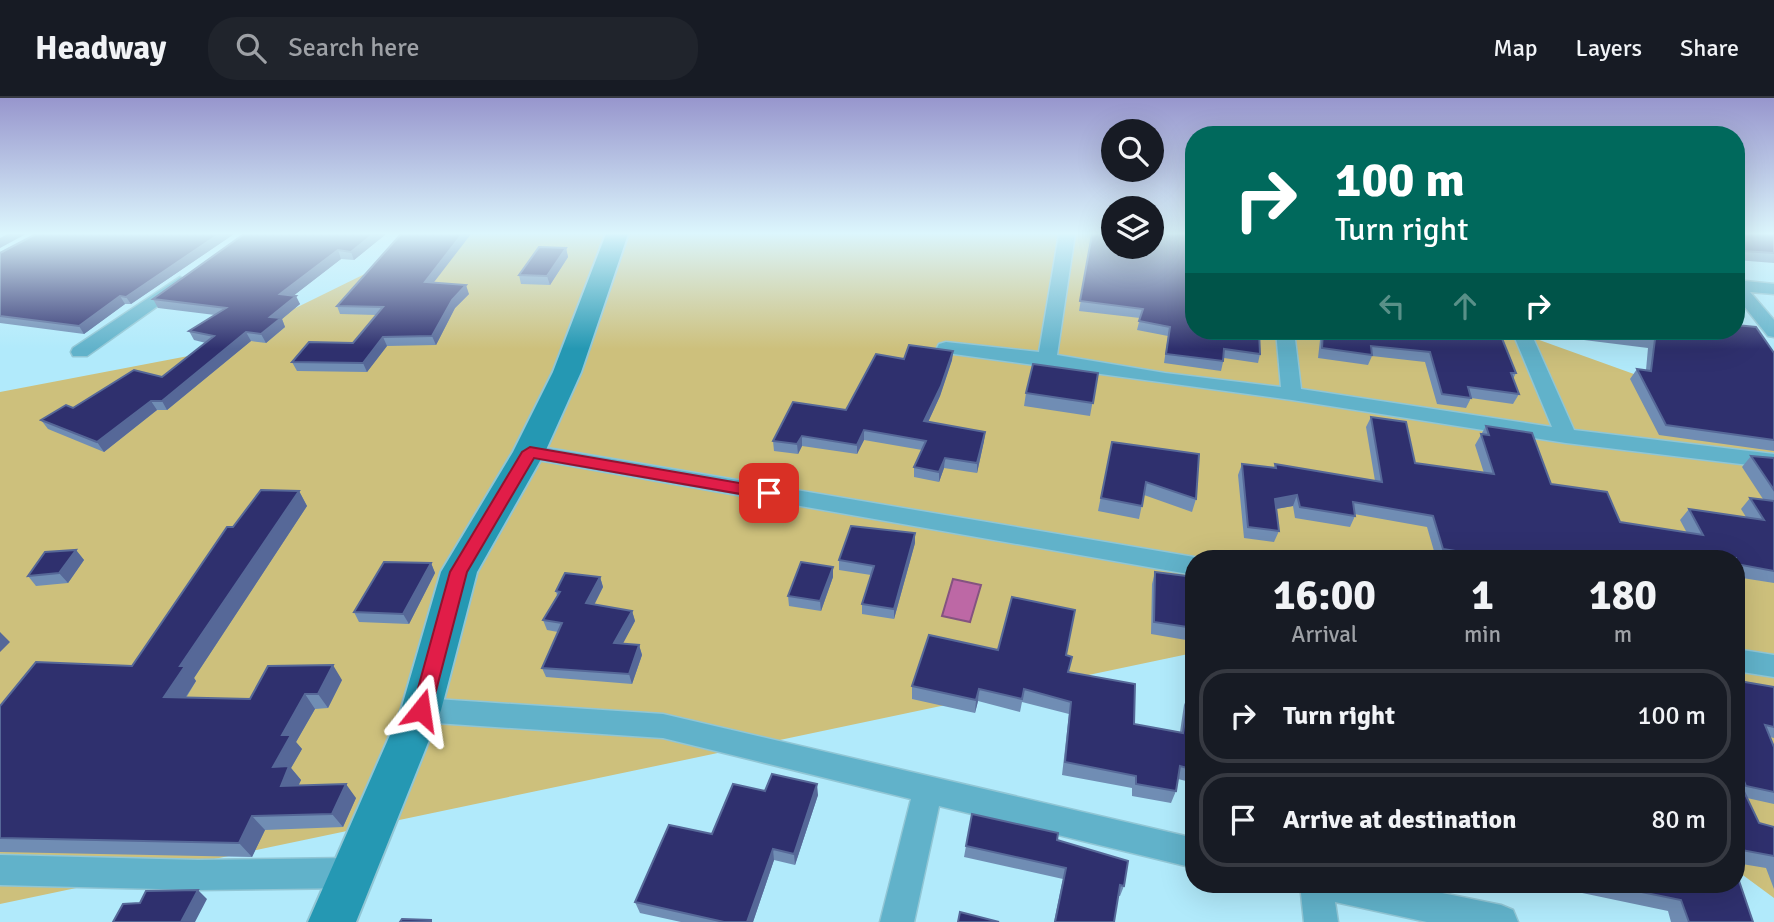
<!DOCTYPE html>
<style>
:root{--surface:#171b24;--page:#20242c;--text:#f1f3f6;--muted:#9ea1a6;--line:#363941}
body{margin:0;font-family:Signika,sans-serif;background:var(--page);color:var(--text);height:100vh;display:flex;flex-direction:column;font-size:26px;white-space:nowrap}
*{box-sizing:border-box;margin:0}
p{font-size:23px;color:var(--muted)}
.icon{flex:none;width:38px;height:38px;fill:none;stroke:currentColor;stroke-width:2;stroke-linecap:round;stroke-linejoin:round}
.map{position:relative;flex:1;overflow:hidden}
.side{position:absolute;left:1185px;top:452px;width:560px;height:343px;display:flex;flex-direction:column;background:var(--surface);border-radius:28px;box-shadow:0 7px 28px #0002}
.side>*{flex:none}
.top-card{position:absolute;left:1185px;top:28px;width:560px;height:214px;border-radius:28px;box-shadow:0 7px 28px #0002;background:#00695c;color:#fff;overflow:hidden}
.fabs{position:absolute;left:1101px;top:21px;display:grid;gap:14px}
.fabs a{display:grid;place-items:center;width:63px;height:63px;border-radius:50%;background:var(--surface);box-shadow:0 7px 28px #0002;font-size:35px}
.pin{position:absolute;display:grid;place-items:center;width:60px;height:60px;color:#fff;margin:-30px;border-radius:14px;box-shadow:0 4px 10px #0006}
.me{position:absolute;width:77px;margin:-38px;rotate:15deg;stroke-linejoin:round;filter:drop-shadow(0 0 5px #0008)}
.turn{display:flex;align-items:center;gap:24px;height:147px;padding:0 35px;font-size:32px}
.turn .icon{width:91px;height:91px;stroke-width:2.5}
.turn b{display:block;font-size:49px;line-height:60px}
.lanes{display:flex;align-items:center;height:66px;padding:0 35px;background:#0003;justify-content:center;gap:35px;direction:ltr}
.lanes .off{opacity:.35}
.eta{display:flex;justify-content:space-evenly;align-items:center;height:119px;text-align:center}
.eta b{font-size:42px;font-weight:700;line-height:49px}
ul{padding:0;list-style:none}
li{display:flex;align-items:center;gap:21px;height:94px;margin:0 14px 10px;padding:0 21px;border:4px solid var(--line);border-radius:28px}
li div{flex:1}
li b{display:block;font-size:26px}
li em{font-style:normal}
header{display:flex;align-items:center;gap:42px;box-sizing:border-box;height:98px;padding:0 35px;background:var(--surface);border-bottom:2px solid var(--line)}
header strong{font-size:33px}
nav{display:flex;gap:38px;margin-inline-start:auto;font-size:24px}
.search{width:490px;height:63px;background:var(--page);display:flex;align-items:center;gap:18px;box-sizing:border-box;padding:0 24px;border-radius:28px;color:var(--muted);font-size:26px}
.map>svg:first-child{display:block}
.green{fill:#cdc07c}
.water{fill:#bd68a5;stroke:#845380;stroke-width:2}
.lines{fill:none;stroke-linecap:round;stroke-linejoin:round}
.street-casing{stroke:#91c6d5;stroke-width:3}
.secondary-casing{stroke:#91c6d5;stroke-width:4}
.street{fill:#61b2ca;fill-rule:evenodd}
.secondary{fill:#2598b3;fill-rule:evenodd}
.wall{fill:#708db4}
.shaded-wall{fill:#566898}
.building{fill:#2f306e;stroke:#566898;stroke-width:2}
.route{fill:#e11d48;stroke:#92132f;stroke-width:2}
</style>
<header>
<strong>Headway</strong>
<div class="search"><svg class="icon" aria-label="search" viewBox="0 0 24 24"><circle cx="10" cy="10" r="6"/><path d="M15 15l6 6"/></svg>Search here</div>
<nav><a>Map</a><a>Layers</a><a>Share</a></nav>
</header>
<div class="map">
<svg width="1774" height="824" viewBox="0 0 1774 824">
<rect width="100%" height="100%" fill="#b1eafb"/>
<path class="green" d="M446,136H1113V149H1152L1194,233H1514L1695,298L1774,313V800L1736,772V460H1194L1193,555L0,806V294L204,255Z"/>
<path class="water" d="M953,481L981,487L970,524L942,518Z"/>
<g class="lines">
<g class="street-casing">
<path id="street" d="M1059,136H1075L1057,257L1165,275L1281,289L1276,233H1294L1301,291L1552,329L1512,233H1530L1574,332L1774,356V370L1566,345L1292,302L939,254L937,250L939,246L946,244L1039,254Z
M180,179L188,184L186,188L87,258H73L71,254L73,250Z
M1736,182L1774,186V196L1750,194L1774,222V239L1768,238L1736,198Z
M529,347L1194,459L1197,460H1194V477L521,359L518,354Z
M1736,551L1774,557V579L1736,573Z
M421,600L663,616L1194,740V770L939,708L914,824H880L911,701L663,640L421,624L411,620L407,612L411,604Z
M0,757L198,762L353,760L364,764L369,775L364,786L353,790L198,792L0,787Z
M1300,786H1398L1501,807L1513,812L1518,824H1427L1335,804L1338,824H1304Z"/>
</g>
<g class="secondary-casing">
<path id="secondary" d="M606,136H628L581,274L545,354L477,474L441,612L356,824H308L401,612L441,474L513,354L553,274Z"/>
</g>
<use href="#street" class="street"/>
<use href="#secondary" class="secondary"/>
</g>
<path class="wall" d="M36,136H234L131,206H125L84,236L0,225V155Z
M386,136L354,162L341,161L293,198L300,206L282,221L285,229L266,245L251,243L167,312H157L104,354L48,331L41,322L162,279L206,245L194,242L189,233L215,217L158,210L153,201L314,137Z
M1092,136L1260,256L1258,265L1224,260L1221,273L1164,265L1168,238L1137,232L1140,220L1079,213Z
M1736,136H1774V165L1736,162Z
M566,150L568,159L550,187L521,186L519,177Z
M434,185L469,196L455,210L436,247L387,248L367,274L297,273L292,264L353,245L376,217L340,216L337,208Z
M1321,233H1499L1516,275L1513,281L1519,296L1513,306L1471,300L1466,310L1437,306L1425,264L1372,258L1368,267L1318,260Z
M1535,233H1736L1774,255V353L1659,337L1630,281L1637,271L1646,272L1648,250L1536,236Z
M953,253L952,262L940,298L928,324L985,334L984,343L977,375L944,370L939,384L914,379V369L922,352L864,342L857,356L802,348L798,356L774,353L773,343L846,312L904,261Z
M1098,275L1090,318L1024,308L1026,295Z
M1371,319L1415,365L1484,375L1475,347L1486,328L1551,386L1620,424L1687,435L1680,422L1689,411L1746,419L1741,411L1750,400L1763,401L1742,369L1751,358L1774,360V485L1736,479V460H1436L1427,429L1354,416L1355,418L1350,429L1295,420L1293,408L1276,411L1279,433L1274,444L1244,440L1238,377L1242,366L1274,370L1275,366L1375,383L1366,329Z
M1112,344L1196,401L1192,414L1144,397L1139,421L1098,413Z
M299,393L307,408L194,580L196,583L186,600L250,601L342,582L328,610L315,611L296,644L302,651L291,670L301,682L298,687L356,700L343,729L265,732L252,759L0,754V608L132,568L233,429Z
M915,445L894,521L862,516V506L871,477L839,472V462Z
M76,452L84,462L68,485L36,488L28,478Z
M431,465L435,475L409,526L359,524L354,514Z
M833,469V479L821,513L789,508L788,498Z
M1155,474L1194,479V572L1192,543L1151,536L1152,486Z
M600,479L603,489L594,507L632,513L635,523L622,546L639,547L642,557L632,586L546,579L542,570L558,534L547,532L543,522L557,498L556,493Z
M998,552L1066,557L1069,574L1134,626L1180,634L1184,607L1189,595L1194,596V685L1178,681L1176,693L1171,705L1132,698V690L1062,677L1069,616L1022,604L1020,614L978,603L975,615L912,601V588Z
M1739,583L1774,589V640L1770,639L1774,649V706L1747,700L1759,725L1774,729V791L1766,770L1736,765V586Z
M765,693L818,697L795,767L774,762L753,824H681L640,815L635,804L712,736Z
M1057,742L1124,788L1120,798H1118L1114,824H1054L1063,781L964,759L966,748Z
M1544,786H1736L1753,824H1671L1668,813L1544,787Z"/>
<path class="shaded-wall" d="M7,136H26L0,150V140Z
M219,136H234L131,206L126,199Z
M373,136H386L354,162L351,154Z
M462,136H471L428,192L425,184Z
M566,150L568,159L550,187L547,178Z
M338,152L341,161L284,205L280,196Z
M466,187L469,196L455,210L436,247L432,238L452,202Z
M120,198L125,206L84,236L79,228Z
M296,198L300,206L282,221L285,229L266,245L261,236L270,219Z
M246,234L251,243L167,312L162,303Z
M383,239L387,248L367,274L363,265Z
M953,253L952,262L940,298L924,333V323Z
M151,303L157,312L104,354L97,344Z
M864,332V342L857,356V347Z
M985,334L984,343L977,375V365Z
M802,338V348L798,356L797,346Z
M945,360L944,370L939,384V374Z
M299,393L307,408L194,580L196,583L176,614L164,599L180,568Z
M1297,397L1293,408L1270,412L1275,401Z
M915,435V445L894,521V511Z
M76,452L84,462L68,485L59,475Z
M431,465L435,475L409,526L403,516Z
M833,469V479L821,513L820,503Z
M600,479L603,489L590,515L586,505Z
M632,513L635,523L618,555L614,545Z
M0,534L10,544L0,554Z
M639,547L642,557L632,586L629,576Z
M333,567L342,582L328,610L318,596Z
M979,591L978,603L975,615L976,602Z
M305,596L315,611L296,644L302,651L291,670L301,682L292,702L281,688L273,669L282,637Z
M346,686L356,700L343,729L332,716Z
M817,686L818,697L795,767L794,756Z
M252,718L265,732L252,759L239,745Z
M773,751L774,762L753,824H747Z
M198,792L207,801L195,824H181Z"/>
<path class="building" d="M36,136H219L126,199L120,198L79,228L0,218V155Z
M244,136H373L351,154L338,152L280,196L296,198L270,219L281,220L261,236L246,234L162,303H151L97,344L41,322L66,307L73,310L134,272L162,279L214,238L189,233L226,210L153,201Z
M401,136H462L425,184L466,187L452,202L432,238L383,239L363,265L292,264L309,244L353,245L383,209L337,208Z
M1092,136H1113V149H1152V136H1194V233H1259L1260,256L1224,251L1223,263L1166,256L1170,229L1139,223L1143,211L1080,203Z
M1736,136H1774V155L1742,153L1736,145Z
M539,149L566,150L547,178L519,177Z
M1736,227L1756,229L1774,255V342L1666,327L1637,271L1651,273L1655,241L1592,233H1736Z
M1323,233H1499L1516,275H1511L1519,296L1468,289L1471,300L1442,296L1430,254L1371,248L1372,257L1322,250Z
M909,247L953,253L941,288L924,323L985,334L977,365L945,360L939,374L914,369L926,343L864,332L857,347L802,338L797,346L773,343L793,304L846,312L876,256L904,261Z
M1033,266L1098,275L1093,305L1026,295Z
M1371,319L1406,324L1415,365L1494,376L1481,336L1489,337L1486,328L1532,335L1551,386L1607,394L1620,424L1703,437L1689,411L1764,422L1750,400L1774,403V473L1736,466V460H1463L1461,454L1443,451L1433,418L1353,404L1355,418L1300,409L1297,397L1275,401L1279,433L1248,429L1242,366L1276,370L1275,366L1382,384Z
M1112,344L1199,356L1196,401L1146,384L1142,408L1101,400Z
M1751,358L1774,360V392Z
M261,392L299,393L180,568H185L164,599L250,601L268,568L333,567L318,596H305L282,637H291L273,669L289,668L281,688L346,686L332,716L252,718L239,745L0,740V608L36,564L132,568L227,429H233Z
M851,428L915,435L894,511L862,506L874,468L839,462Z
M76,452L59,475L28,478L45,454Z
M384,464L431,465L403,516L354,514Z
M801,464L833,469L820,503L788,498Z
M1155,474L1194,479V530L1154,524Z
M565,475L600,479L586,505L632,513L614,545L639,547L629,576L542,570L562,525L543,522L560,494L556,493Z
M1012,499L1075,512L1066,557L1072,559L1068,574L1135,586L1134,626L1183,635L1189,595L1194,596V672L1180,668L1176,693L1136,686V678L1065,664L1071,604L1024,591L1022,601L979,591L976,602L912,588L929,537L998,552Z
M1739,583L1774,589V629L1765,627L1774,649V694L1746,688L1736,663V587L1742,588Z
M772,676L817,686L794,756L773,751L747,824H724L635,804L669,727L712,736L733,686L765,693Z
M1736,677L1759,725L1774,729V758L1736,751Z
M972,716L1058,735L1057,742L1128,763L1124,788L1120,787L1114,824H1055L1066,770L966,748Z
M1736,774L1753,824H1689L1681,802L1602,786H1736Z
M198,792L181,824H113L123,806L140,805L146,793Z
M960,814L999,824H958Z
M402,821L431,822V824H400Z"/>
<linearGradient id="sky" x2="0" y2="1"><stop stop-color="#9796cd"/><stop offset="0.54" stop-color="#dcf6fd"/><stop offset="1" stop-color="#dcf6fd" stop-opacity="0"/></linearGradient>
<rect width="1774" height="251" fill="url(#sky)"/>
<path class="route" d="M530,349L769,390L776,395L769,401L534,360L467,474L431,612L428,617H415L412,612L450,474L522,354Z"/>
</svg>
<div class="fabs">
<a><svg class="icon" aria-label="search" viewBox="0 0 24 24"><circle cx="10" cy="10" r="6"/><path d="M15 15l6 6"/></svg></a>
<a><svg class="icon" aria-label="layers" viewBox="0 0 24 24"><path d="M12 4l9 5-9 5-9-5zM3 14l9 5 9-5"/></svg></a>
</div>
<div class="pin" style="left:769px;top:395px;background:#d93025"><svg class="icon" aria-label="arrive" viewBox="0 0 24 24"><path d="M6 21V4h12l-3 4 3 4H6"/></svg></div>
<svg class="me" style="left:421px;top:612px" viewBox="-20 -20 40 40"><path d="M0-17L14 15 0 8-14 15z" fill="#e11d48" stroke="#fff" stroke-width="4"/></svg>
<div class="top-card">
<div class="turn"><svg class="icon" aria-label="right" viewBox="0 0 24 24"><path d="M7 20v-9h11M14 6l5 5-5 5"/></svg><div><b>100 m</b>Turn right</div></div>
<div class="lanes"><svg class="icon off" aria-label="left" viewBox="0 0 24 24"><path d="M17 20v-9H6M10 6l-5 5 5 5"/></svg><svg class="icon off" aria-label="ahead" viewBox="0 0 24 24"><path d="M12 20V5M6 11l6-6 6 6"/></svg><svg class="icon" aria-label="right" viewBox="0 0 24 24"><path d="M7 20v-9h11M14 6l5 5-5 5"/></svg></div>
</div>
<section class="side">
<div class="eta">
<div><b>16:00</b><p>Arrival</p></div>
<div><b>1</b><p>min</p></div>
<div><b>180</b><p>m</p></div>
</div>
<ul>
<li><svg class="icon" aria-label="right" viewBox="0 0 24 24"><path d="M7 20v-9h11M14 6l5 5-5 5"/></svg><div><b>Turn right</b></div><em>100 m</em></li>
<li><svg class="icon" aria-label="arrive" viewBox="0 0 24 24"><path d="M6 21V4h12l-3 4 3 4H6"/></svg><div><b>Arrive at destination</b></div><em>80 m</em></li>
</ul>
</section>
</div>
